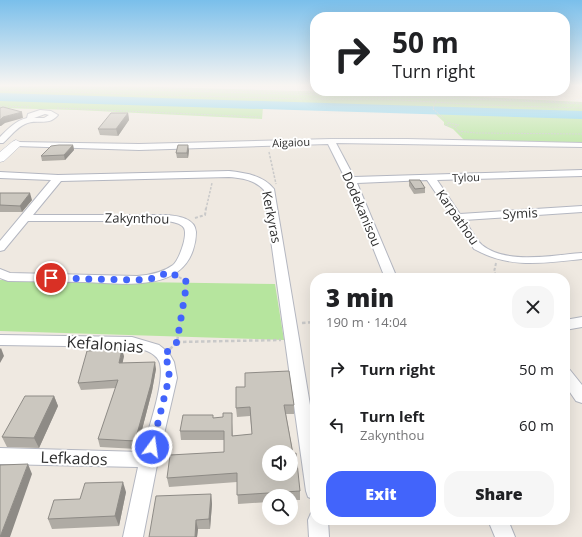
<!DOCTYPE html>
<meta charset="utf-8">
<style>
:root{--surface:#fff;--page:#f6f6f6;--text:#202124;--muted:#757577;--accent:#4264fb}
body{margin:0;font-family:"Open Sans",sans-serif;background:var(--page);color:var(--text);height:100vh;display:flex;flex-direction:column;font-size:15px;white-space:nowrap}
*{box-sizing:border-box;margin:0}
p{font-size:13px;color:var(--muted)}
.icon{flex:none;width:22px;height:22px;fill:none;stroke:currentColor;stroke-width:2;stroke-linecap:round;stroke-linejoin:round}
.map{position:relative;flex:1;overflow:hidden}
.sheet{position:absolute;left:310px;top:273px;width:260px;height:252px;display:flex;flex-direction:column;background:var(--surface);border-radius:16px;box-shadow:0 4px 16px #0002}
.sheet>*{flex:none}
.hud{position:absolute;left:310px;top:12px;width:260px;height:84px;border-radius:16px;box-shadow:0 4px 16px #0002;background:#fff;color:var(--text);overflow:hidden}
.fabs{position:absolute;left:262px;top:445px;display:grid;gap:8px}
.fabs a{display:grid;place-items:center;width:36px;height:36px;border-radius:50%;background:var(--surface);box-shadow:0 4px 16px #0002;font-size:20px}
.pin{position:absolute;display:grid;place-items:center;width:34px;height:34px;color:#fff;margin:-17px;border:2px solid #fff;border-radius:50%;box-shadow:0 1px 4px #0007}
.me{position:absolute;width:44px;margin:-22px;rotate:14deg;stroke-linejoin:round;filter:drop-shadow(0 0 3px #0008)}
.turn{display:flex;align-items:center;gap:14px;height:84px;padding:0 16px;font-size:18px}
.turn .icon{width:52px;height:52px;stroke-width:2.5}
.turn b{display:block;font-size:28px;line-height:34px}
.round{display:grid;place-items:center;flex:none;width:42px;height:42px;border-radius:16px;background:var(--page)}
.head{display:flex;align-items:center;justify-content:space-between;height:68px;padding:0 16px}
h1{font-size:24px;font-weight:800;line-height:30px}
.button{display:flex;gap:8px;margin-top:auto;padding:8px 16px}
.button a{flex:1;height:46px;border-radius:16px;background:var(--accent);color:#fff;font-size:16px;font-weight:800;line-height:46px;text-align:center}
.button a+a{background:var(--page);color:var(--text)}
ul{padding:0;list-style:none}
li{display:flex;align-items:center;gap:12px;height:56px;padding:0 16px}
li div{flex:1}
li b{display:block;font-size:15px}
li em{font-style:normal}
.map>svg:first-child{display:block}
.education{fill:#f0e6d1}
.green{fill:#b6e59e}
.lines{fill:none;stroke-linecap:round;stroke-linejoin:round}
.river{fill:#75cff0;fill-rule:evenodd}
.street-casing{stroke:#b4b7c1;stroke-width:2}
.secondary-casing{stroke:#b4b7c1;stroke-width:1}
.path-far3{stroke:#c9c9c9;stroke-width:1;stroke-dasharray:2 1;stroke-linecap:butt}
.path-far2{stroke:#c9c9c9;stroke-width:1.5;stroke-dasharray:2.5 1.5;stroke-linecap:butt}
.path-far1{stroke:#c9c9c9;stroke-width:2;stroke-dasharray:3 2;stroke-linecap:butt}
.path{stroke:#c9c9c9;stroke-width:2.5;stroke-dasharray:3.5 2.5;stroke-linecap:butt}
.street{fill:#fff;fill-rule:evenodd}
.secondary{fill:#fff;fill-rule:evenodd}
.path-bridge{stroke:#c9c9c9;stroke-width:1;stroke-dasharray:2 1;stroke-linecap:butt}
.wall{fill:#afaba4}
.shaded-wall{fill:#8e8b86}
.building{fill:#cbc7bf;stroke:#8e8b86;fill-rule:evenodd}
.route{stroke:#4264fb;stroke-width:7;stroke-dasharray:0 12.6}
.labels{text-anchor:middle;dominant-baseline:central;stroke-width:4;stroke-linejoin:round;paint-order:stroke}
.far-street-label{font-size:11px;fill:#2e2e2e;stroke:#fff}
.street-label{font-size:13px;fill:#2e2e2e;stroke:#fff}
.near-street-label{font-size:16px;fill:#2e2e2e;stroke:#fff}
</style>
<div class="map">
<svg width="582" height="537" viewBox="0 0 582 537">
<rect width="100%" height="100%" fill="#efe9e1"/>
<path class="education" d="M565,85H582V98L562,102L431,95L427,91H565Z"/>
<path class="green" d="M1,85H88L439,95L582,102V144L466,142L453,129L444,125V122L433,112L263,107L262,119L77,110L0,108V86Z
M0,280L275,284L284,340L0,331Z"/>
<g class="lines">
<path class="river" d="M0,93L582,111V119L0,101Z"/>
<g class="street-casing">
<path id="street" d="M40,110L51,111L58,115C48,127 36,118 25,124C16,128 10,137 3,143H0V137C8,129 15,121 27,118L28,114ZM45,114L49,115L44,118H34Z
M331,139H407L582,143V147L336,143L354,177L582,170V176L437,180L460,214L582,206V212L464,220C470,227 475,239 482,245C507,265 553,255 582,253V259C543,263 510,269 474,249L427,180L357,183L397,278H385L346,180L328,144L139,150L16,146L12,144L16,142L139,144Z
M229,171C245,173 263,175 274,189L315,435V500L308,497L306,491L264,190C255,180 242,178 229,177L61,181L33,215H167C178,216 195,218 196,232C196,238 195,244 193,250C179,293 120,283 85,282C59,282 34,281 8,281L0,278V269L10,273L137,276C149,275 162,273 173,265C179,260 188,236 184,228C181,223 172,222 167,221H28L4,250L0,251V241L51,180L0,178V172L58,175Z
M582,317V327L565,330V320Z
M0,335L132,337L159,345L169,353L174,362L177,378L158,460L143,537H123L138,467L0,464V448L142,452C147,433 167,378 159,361C154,351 141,349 132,347L0,345Z
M565,368L570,370L582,385V403L576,401L565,385Z
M315,512V520H328L329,537H309L308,520L311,513Z
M488,520H508L515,537H495Z"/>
</g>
<g class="secondary-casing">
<path id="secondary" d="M16,140L20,142L22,144L20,146L4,161L0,162V152L12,142Z"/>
</g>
<path class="path-far3" d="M50,85L469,97
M0,86L473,99L582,104
M0,90L300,99H384L482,105L582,108
M423,91L427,96
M479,98L582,103
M0,106L31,107
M57,108L261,117
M441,116L449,123
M449,123L459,125L455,127L445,125Z
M455,127L462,135
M458,131L476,133L582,134"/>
<path class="path-far2" d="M269,152L276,184
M206,209L212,183"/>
<path class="path-far1" d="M195,218L205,215L206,208
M496,263L494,272L498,278
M179,277L187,282L185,295"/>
<path class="path" d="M302,323L315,322
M177,342L281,340
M170,349L177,342L185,294"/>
<use href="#street" class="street"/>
<use href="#secondary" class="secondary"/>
<path class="path-bridge" d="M436,100L433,109L441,116"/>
</g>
<path class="wall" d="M452,91H502L457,95Z
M128,113L129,120L118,136L100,135L98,129Z
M73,145L74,150L65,160L42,161L41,156Z
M189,150L188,158H177L176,153Z
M409,180L425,188V193L414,194L409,186Z
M0,193L32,200L22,212H0Z
M124,356L122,363L156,369L152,391L137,449L100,447L98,439L116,388L81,390L78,383Z
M245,387L294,405V414H286L300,491V500H291V496H269V502L238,504L237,482L169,487L167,478L224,452V440H181L180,431L213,415V418L232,422L233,436L252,434L250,416L237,417L236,408Z
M54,396L58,406L39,448L7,447L2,437Z
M126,492L119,526L52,529L48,519L80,499Z
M211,494L212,504L210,529H198L197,537H149Z"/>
<path class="shaded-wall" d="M458,91H502L457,95Z
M22,112L23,118L5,123L1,126H0V120L3,117Z
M128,113L129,120L118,136L116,129Z
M73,145L74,150L65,160L64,155Z
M188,145L189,150L188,158L187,153Z
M30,193L32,200L22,212L20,206Z
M1,348L4,356L0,363V349Z
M122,349L124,356L121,371L119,363Z
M155,362L156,369L152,391L137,449L135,441Z
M54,396L58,406L39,448L34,438Z
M28,464L32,474L10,537H0Z
M123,482L126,492L119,526L115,516Z
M211,494L212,504L210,529L209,519Z
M196,520L198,529L197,537H195Z"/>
<path class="building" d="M3,107L22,112L3,117L0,120V108Z
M111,113H128L116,129H98Z
M59,145H73L64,155L41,156L51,146Z
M178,145H188L187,153H176Z
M409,180H420L425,188L415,189Z
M0,193H30L20,206L0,205Z
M122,349L119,363L155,362L151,384L135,441L98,439L118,380L78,383L87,351Z
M289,371L294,405H284L293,454L296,453L300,491L237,495V473L167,478L170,455L224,452V431H180L183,415H213V418L223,417V413H232V436L252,434L250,407L236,408V387H245V373ZM269,452H291V474H269Z
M25,396H54L34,438L2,437Z
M28,464L0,537V465Z
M123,482L115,516L48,519L54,500L80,499L85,483Z
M211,494L209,519L196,520L195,537H149L156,496Z"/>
<linearGradient id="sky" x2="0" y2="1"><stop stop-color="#7abfeb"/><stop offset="0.53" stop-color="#f8f5f2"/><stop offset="1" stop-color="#f8f5f2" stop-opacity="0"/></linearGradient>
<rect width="582" height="161" fill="url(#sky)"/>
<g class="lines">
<path class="route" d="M51,278L137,280L150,279L170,272L187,282L177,342L164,355L169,366V378L152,447"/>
</g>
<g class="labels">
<g class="far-street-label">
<text transform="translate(291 142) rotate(-2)">Aigaiou</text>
<text transform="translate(466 177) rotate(-2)">Tylou</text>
</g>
<g class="street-label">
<text transform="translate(362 209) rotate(67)">Dodekanisou</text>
<text transform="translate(520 213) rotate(-3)">Symis</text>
<text transform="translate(272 217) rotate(79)">Kerkyras</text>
<text transform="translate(458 217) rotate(55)">Karpathou</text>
<text transform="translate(137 218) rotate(1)">Zakynthou</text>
</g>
<g class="near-street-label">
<text transform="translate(105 344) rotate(4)">Kefalonias</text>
<text transform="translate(74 458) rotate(2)">Lefkados</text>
</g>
</g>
</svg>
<div class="fabs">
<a><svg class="icon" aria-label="sound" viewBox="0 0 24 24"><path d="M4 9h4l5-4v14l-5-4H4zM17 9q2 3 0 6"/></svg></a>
<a><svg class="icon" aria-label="search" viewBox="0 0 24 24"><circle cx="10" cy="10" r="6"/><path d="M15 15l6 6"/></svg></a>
</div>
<div class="pin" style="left:51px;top:278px;background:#d93025"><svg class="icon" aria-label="arrive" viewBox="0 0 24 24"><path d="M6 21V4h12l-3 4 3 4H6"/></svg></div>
<svg class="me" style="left:152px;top:447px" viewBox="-20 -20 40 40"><circle r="17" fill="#4264fb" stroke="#fff" stroke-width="3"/><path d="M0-11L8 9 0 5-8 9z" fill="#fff"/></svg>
<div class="hud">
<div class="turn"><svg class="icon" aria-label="right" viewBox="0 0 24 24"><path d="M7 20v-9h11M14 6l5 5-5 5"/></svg><div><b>50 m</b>Turn right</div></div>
</div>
<section class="sheet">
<div class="head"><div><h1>3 min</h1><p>190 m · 14:04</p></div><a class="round"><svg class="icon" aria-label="close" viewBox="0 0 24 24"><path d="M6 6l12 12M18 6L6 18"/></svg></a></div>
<ul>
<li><svg class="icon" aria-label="right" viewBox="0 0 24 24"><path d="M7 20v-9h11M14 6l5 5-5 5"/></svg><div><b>Turn right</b></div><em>50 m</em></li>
<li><svg class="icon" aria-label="left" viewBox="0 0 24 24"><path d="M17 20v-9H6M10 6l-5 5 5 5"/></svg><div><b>Turn left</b><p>Zakynthou</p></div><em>60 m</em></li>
</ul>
<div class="button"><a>Exit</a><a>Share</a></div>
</section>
</div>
